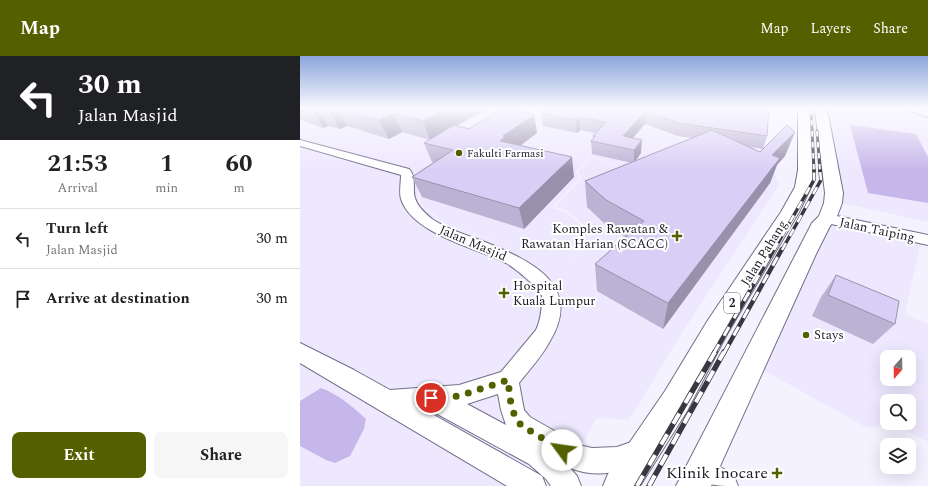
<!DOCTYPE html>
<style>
:root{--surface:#fff;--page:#f6f6f6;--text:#222;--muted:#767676;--line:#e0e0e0;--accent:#546000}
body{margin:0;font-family:Spectral,serif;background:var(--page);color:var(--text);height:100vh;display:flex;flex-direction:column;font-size:15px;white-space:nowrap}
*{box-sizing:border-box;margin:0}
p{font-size:13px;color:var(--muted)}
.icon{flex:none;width:22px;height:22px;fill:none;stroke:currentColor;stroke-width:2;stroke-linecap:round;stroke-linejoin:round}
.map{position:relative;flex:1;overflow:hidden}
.details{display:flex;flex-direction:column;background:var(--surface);width:300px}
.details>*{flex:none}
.top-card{background:#202124;color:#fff;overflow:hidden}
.needle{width:26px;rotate:200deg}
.fabs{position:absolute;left:580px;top:294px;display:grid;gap:8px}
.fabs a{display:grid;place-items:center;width:36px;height:36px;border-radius:8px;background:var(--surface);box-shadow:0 4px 16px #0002;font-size:20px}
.pin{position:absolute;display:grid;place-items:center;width:34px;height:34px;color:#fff;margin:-17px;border:2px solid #fff;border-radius:50%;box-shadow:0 1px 4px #0007}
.me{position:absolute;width:44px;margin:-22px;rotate:301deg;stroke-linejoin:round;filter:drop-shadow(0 0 3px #0008)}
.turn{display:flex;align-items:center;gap:14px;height:84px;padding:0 12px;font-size:18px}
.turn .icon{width:52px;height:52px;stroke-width:2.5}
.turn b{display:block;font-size:28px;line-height:34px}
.eta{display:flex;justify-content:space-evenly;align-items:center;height:68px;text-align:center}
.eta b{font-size:24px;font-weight:700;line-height:28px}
.button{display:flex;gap:8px;margin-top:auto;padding:8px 12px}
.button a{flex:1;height:46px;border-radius:8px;background:var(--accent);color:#fff;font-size:16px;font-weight:700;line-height:46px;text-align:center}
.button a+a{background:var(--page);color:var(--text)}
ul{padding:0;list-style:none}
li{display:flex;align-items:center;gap:12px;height:60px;padding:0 12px;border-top:1px solid var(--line)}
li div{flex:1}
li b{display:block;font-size:15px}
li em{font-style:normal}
header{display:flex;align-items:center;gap:24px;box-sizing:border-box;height:56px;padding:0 20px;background:var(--accent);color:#fff}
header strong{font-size:19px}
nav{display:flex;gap:22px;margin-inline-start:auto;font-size:14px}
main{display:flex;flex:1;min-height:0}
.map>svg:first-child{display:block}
.built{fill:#eee8ff;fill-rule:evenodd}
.green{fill:#c6b7ea}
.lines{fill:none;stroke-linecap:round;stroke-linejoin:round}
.minor-casing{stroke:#756d89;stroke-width:2}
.primary-casing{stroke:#756d89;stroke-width:2}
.minor{fill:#fff;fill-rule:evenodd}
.primary{fill:#fff;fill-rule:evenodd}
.rail-far3-casing{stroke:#3a3742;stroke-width:3}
.rail-far2-casing{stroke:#3a3742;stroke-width:3.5}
.rail-far1-casing{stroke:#3a3742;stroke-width:4.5}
.rail-casing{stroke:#3a3742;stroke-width:5.5}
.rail-far3{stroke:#fff;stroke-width:2;stroke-dasharray:5.5;stroke-linecap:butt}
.rail-far2{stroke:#fff;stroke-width:2.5;stroke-dasharray:8;stroke-linecap:butt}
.rail-far1{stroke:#fff;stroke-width:3;stroke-dasharray:10;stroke-linecap:butt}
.rail{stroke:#fff;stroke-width:4;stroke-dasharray:12;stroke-linecap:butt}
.wall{fill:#bbb2d4;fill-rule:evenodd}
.shaded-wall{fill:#9891ac}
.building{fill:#d9cff6;stroke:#9891ac}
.route{stroke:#546000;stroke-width:7;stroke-dasharray:0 12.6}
.poi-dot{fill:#546000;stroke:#fff;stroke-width:1.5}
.labels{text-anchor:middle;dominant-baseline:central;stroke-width:4;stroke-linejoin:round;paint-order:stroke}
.far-poi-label{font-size:11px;fill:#1f1c27;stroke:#fff;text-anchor:start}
.shield{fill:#fff;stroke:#626068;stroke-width:1}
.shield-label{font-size:12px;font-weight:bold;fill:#1f1c27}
.poi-label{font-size:13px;fill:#1f1c27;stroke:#fff;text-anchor:start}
.street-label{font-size:13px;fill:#1f1c27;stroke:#fff}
.near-poi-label{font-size:16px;fill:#1f1c27;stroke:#fff;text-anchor:end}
</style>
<header>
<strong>Map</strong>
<nav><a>Map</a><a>Layers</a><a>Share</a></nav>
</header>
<main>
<section class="details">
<div class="top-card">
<div class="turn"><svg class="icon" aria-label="left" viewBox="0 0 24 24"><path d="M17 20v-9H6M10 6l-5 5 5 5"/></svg><div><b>30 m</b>Jalan Masjid</div></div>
</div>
<div class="eta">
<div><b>21:53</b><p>Arrival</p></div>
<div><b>1</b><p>min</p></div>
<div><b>60</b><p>m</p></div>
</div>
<ul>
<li><svg class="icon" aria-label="left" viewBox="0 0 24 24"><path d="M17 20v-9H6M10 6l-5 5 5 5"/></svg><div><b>Turn left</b><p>Jalan Masjid</p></div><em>30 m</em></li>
<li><svg class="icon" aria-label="arrive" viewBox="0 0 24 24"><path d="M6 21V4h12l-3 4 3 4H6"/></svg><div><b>Arrive at destination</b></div><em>30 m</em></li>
</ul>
<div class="button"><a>Exit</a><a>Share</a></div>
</section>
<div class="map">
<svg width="628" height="430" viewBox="0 0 628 430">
<rect width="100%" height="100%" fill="#f5f2ff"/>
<path class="built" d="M0,53H206L131,100L207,53H305L381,83L373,97L331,115L290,100L276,116L279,122L252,152L264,155L292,177L285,189L265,207L285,190L293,177L266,154L255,151L281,122L278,116L291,101L331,116H467L475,118L479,129L389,266L329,364L297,362L280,391L259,381L232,430H0ZM119,128L121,129L120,148L148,169L213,191L147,170L118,148Z
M524,53H628V166L536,146Z
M532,156L623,177L605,258L628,268V386L595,369L565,371L456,310ZM587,301H609V323H587ZM587,345H609V367H587Z"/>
<path class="green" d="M550,69L616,78L628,101V147L568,137Z
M21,332C38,338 53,351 66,363L64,373L50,400L35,407L26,404L0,390V345Z"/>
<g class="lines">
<g class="minor-casing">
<path id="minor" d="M608,53L628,55V61L610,55Z
M0,84L109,113C117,121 112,133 115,142C117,150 126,158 132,163C148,174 167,179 185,186C229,204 284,228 250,285C242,300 230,313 219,327L224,354L230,361L279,389L292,392L317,391L340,383L349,387L353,396L349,405C322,416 298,423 270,412L277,420L281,430H251L246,423L229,408L130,354H125L242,420L246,430H207L0,307V287L54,314L90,334L159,329L201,316L236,274C241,264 242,251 242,240C235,229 218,214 206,207C177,192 112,178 101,143C99,136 101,126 101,119L0,90ZM198,338L201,354L206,369L167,348Z
M527,158L628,179V189L522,166L520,163L522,160Z
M401,400L410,404L434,420L438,430C416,430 398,430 388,413L392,404Z"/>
</g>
<g class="primary-casing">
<path id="primary" d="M498,53H510L514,114L511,131L499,156L426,280L387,355L340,430H303L308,418L365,335L408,264L481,156L495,131L498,114Z
M515,53H527L543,137L542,147L536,163L530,170L516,198L411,430H376L496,198L512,167L519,160L524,147L525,137Z"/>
</g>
<use href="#minor" class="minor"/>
<use href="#primary" class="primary"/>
<g class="rail-far3-casing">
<path id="rail-far3" d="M511,53L514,115
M517,75L520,115"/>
</g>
<g class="rail-far2-casing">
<path id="rail-far2" d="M474,194L514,124V114
M482,194L521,124L520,114"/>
</g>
<g class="rail-far1-casing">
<path id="rail-far1" d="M414,297L474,193
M424,297L482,193"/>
</g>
<g class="rail-casing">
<path id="rail" d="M337,430L415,296
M349,430L424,296"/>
</g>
<use href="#rail-far3" class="rail-far3"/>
<use href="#rail-far2" class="rail-far2"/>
<use href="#rail-far1" class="rail-far1"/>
<use href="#rail" class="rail"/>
</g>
<path class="wall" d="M0,53H187L156,70L169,73L234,59L237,77L221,89L274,121L224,173L122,141L112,121L134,106H132L124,87L130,84L102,76L89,83L47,70L40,73L28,70L23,72L0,64Z
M469,53L467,80L463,93L495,76L485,100L477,109L470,127L363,273L297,235L295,208L325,181L307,170L287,151L285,125L332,107L292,98L291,85L293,83V80L295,77L280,74L277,77L243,70L241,57ZM345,68L377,80L392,82L335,105L341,97L333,82ZM451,91L462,93L460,96Z
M536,219L595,268L573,288L512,260L521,241Z"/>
<path class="shaded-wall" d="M12,53H18L28,70L23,72Z
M33,53H37L47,70L40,73L29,55Z
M146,53H187L130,84L123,65Z
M346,55L345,68L324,92L323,80Z
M93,57L102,76L89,83L79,64Z
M234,59L237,77L209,98L200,85L203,80Z
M279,61L280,74L277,77L276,64Z
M495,76L485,100L477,109L470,127L363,273L368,247L472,99Z
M342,84L341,97L334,107V94Z
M272,101L274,121L224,173L219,152Z"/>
<path class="building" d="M24,53H33L29,55Z
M42,53H146L123,65L93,57L79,64Z
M201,53H207L234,59L203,80L205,81L200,85L272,101L219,152L112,121L153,94L124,87L154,69L169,73Z
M246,53H469L467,80L379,67L346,55L323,80L342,84L334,94L291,85L295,80H293L306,66L279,61L276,64L241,57Z
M487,69L495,76L472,99L480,102L368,247L295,208L344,165L306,144L285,125L412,74L460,96Z
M536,219L599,245L595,268L528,239Z"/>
<linearGradient id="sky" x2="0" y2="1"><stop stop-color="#8ba5dc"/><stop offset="0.46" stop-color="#faf9ff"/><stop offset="1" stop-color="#faf9ff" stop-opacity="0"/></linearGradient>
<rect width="628" height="114" fill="url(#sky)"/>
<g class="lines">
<path class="route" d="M131,342L159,340L208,324C210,340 210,358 222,370L262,394"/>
</g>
<g class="poi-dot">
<circle cx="159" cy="97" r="4"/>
<path d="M375 174h4v4h4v4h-4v4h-4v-4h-4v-4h4z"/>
<path d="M202 231h4v4h4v4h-4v4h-4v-4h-4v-4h4z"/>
<circle cx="506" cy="279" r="4"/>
<path d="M475 411h4v4h4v4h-4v4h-4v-4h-4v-4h4z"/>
</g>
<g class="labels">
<g class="far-poi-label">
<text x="167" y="97">Fakulti Farmasi</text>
</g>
<rect class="shield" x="424" y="237" width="16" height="20" rx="3"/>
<g class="shield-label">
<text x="432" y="247">2</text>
</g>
<g class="poi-label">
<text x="368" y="173" text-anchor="end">Komples Rawatan &amp;<tspan x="368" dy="15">Rawatan Harian (SCACC)</tspan></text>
<text x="213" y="230">Hospital<tspan x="213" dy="15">Kuala Lumpur</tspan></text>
<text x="514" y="279">Stays</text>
</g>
<g class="street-label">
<text transform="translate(577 174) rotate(12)">Jalan Taiping</text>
<text transform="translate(173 187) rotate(23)">Jalan Masjid</text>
<text transform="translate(464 197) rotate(-58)">Jalan Pahang</text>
</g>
<g class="near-poi-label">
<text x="468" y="417">Klinik Inocare</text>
</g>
</g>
</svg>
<div class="fabs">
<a><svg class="needle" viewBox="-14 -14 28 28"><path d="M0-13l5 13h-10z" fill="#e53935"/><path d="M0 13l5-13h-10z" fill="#767676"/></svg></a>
<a><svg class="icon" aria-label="search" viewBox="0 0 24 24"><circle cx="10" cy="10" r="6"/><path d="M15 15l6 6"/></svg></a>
<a><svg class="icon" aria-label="layers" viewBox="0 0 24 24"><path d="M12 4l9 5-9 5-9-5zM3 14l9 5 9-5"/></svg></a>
</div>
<div class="pin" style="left:131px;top:342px;background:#d93025"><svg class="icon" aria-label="arrive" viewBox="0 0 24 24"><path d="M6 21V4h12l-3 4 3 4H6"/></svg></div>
<svg class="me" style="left:262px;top:394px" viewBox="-20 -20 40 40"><circle r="19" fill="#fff"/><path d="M0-13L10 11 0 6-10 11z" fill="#546000"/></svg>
</div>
</main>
